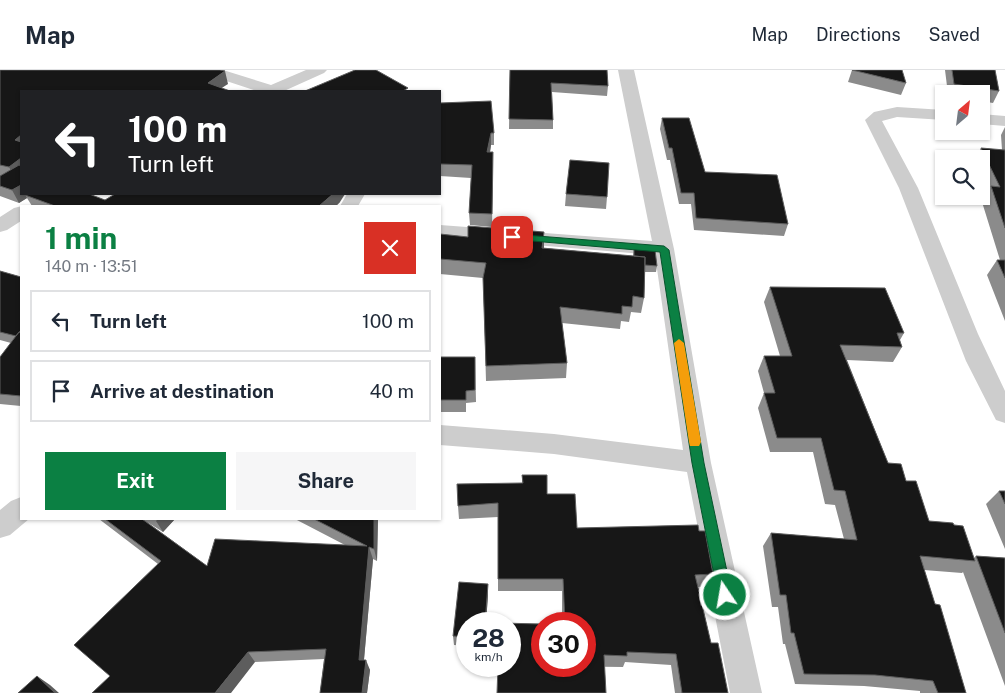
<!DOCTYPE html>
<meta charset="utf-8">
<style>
:root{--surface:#fff;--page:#f6f6f7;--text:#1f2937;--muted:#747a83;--line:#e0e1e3;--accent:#0b8043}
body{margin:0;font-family:"Public Sans",sans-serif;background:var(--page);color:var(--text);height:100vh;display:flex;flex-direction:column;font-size:19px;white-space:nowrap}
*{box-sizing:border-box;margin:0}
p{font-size:16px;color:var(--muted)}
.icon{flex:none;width:28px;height:28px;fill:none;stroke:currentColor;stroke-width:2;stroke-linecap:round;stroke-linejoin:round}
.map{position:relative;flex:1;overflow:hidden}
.sheet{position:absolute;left:20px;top:135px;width:421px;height:315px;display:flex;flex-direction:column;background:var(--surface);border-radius:0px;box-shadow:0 1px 4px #0004}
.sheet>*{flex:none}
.hud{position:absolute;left:20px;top:20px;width:421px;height:105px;border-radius:0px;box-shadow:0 1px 4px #0004;background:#202124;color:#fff;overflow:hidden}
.needle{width:32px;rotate:28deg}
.tools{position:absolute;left:935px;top:15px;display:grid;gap:10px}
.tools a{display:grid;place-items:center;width:55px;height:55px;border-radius:0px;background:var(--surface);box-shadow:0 1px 4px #0004;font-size:25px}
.speed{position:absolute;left:456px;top:542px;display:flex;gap:10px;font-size:25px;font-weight:700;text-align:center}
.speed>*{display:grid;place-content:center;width:65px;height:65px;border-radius:50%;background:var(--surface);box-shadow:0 1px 4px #0004;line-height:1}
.speed small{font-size:12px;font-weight:400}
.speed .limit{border:8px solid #d22;background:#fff;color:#111}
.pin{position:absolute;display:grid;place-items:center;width:42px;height:42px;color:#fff;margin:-21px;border-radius:10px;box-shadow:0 2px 8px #0006}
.me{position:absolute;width:55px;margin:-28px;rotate:348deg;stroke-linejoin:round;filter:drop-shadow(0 0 4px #0008)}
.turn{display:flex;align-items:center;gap:18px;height:105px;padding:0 25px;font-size:22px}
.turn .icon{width:65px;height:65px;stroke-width:2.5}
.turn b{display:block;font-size:35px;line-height:42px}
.round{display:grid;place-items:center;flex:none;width:52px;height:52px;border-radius:0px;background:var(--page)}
.head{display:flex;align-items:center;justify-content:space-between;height:85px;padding:0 25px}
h1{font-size:30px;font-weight:700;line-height:38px;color:var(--accent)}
.primary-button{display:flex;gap:10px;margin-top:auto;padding:10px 25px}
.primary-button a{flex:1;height:58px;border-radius:0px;background:var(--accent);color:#fff;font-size:20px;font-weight:700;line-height:58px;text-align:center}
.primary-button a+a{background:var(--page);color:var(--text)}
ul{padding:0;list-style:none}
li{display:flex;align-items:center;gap:15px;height:62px;margin:0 10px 8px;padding:0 15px;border:2px solid var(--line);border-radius:0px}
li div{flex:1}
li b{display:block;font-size:19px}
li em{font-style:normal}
header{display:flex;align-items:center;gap:30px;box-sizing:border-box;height:70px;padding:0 25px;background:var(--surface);border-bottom:1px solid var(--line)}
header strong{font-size:24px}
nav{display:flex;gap:28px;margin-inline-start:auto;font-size:18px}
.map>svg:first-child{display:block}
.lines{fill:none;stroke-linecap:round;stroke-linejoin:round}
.minor{fill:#cdcdcd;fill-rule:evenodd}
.wall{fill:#8b8b8b}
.shaded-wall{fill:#5d5d5d}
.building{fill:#171717;stroke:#5d5d5d}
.route{fill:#0b8043;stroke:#07532c}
.slow{fill:#f59e0b}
</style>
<header>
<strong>Map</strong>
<nav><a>Map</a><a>Directions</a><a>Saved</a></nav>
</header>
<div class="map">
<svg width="1005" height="623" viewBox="0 0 1005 623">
<rect width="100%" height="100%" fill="#fff"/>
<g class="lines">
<path class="minor" d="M199,0H223L271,15L306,0H327L324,3L284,21H257L202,3Z
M618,0H634L674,179L711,393L762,623H730L687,402L554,384L440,375V355L554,364L683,380L655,185L440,167V155L652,171Z
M897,37L944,40V50L897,47L882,51L918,118L978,264L1005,321V353L996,350L966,291L899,118L865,50L874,42Z
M981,44L1005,46V56L981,54Z
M347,124H365L358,136H340Z
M22,136L21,151L7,160L0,162V147L14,138Z
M21,427V449H29L10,465L0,468V440L11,431Z"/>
</g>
<path class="wall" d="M0,0L228,14L21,21V124L105,130L340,132L336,136H32L27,128L19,133L0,126V106H1H0Z
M510,0L608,16L607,26L552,22L553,50V59H509Z
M852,0L906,13L901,25L848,12Z
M945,0H995L999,21L993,33L981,31V24H948Z
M440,33L494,63V75H491L490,82L493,95L492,157L470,155L469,143L471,108L440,106Z
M662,48L705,102L788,154L784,166L694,160L691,134H679L670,90H667L660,59Z
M1005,57V251L987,205L997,190H1000L982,132L986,124L981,113V89H975L981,78L1002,80L1001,65Z
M566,124L607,127L606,139L565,136Z
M440,164L544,178L633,186L634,179L657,196L656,202H645L644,228L641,243L631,242L629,252L621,251L620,259L562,253L567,293L566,308L486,311L483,208L440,204Z
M0,201L21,207V336L0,334V287L11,273L0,270Z
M770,217L904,263L900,270L902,277L893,292L847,290L888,393L906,411L929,451L974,488L976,486L1005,488V616L963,502L962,503L924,500L935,534L966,623H920V621L864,616L795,614L785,574H783L778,537H772L763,476L771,463L844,469L835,435L825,434L813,382H770L758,338L764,323L758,301L764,286H780L764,232Z
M440,287H475L476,332L466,333V342H440Z
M522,405L547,424L577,458L699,461L713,504L707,516L698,517L711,573L728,623H675L671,595L625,592L623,597L542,596L585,554H562V521H498V447L459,449L458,436L522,413Z
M999,421L1005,434V479L986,434Z
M99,449H175L163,462L147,452L207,496L345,475L295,449H378L377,491L373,489L364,590L370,600L367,623H320L324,589L255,592L110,606L158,494Z
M488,524L486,554H468V576L454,575L453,566Z"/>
<path class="shaded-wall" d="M225,1L228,14L217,21L208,13Z
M491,63V75L488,95L487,82Z
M21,65V82L15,70Z
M21,88V106L16,110L9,97Z
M21,115V124H34L25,125L27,128L19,133L12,120Z
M333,124H345L340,132L336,136H319Z
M544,162V178L541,193L542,178Z
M158,449H175L163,462L156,451Z
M374,449H378L377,491L374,479Z
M369,477L373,489L363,600L359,590Z
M488,514V524L486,554H485Z
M248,582L255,592L231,623H215Z
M366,590L370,600L367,623H362Z
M37,606L50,615L59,623H55Z"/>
<path class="building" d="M0,0H220L225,1L208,13L230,21H21V65L15,70L21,72V88L9,97L0,95Z
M355,0H376L408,18L403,21H305Z
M510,0H607L608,16L551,13L553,50L509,49Z
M852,0H902L906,13Z
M952,0H995L999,21L954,14Z
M491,31L494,63H491L487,82H493L492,144L469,143L472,95L440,94V33Z
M662,48H689L705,102L777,105L788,154L696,148L694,123H681L672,78H669Z
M981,78L1005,80V158L991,116L1000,117Z
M570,90L609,93L607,127L566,124Z
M19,95L21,96V115L12,120L0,116V106Z
M31,124H89L105,130L115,124H333L319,136H55L25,125Z
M468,156L544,162L542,178L645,187L644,228L633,226L632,237L622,236V244L560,237L567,293L486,296L483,208L486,193L440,189V164L468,167Z
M634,179L655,180L657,196L645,195V187L634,186Z
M997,190H1005V208Z
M0,201L21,207V261L19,262L16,266L0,262Z
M770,217L885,218L904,263H897L902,277L840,275L888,393L901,394L906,411H916L929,451L953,453L954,455L963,456L975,491L920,486L935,534L940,535L966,623H938L933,611L875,605L804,604L794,563H791L786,525H780L771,463L857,470L845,421L834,420L821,368H777L764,323H775L764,286H792Z
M19,262L21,263V326L0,324V287Z
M440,287H475V320L466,321V330H440Z
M522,405H547V424H575L577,458L698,455L699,461H705L713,504L695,505L711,573H718L728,623H682L676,584L627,582V586L604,585L606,623H497L498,596H510V554H499V553L542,554V596H585V554H565L563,509H498V433L458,436L457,414L523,413Z
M999,421H1005V434Z
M105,449H142L207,496L215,469L367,476L314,449H374V479L369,477L359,590H366L362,623H320L326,579L248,582L215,623H92L110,606L74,575L161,491Z
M976,486L1005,488V563Z
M459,512L488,514L485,554H468V567L453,566Z
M37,606L55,623H18Z"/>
<path class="route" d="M512,164L664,176L669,180L704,393L732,525L730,530L725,532L720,530L718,525L692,393L660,182L509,169L507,167Z"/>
<path class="slow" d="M679,269L684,273L701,372L699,376H690L689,372L674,273Z"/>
</svg>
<div class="tools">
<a><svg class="needle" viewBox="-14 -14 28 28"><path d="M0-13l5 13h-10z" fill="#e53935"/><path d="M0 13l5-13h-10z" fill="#747a83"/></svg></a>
<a><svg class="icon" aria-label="search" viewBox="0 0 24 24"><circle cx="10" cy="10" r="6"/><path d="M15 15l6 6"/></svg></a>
</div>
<div class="speed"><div>28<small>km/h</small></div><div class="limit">30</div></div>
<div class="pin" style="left:512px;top:167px;background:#d93025"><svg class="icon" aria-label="arrive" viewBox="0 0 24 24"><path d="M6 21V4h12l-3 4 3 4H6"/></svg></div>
<svg class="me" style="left:725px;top:525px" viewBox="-20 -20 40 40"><circle r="17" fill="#0b8043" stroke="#fff" stroke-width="3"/><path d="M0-11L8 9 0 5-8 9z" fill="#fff"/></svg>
<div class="hud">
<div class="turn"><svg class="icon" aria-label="left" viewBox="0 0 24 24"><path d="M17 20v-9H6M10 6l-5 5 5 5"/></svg><div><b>100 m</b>Turn left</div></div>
</div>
<section class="sheet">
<div class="head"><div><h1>1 min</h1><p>140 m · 13:51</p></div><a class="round" style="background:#d93025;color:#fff"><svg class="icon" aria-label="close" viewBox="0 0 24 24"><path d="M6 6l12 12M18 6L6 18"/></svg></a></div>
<ul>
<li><svg class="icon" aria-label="left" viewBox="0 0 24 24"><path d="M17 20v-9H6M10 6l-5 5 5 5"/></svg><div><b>Turn left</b></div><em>100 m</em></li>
<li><svg class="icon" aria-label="arrive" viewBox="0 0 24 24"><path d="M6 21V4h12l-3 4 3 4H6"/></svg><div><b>Arrive at destination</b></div><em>40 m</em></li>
</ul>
<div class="primary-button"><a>Exit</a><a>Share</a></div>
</section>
</div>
